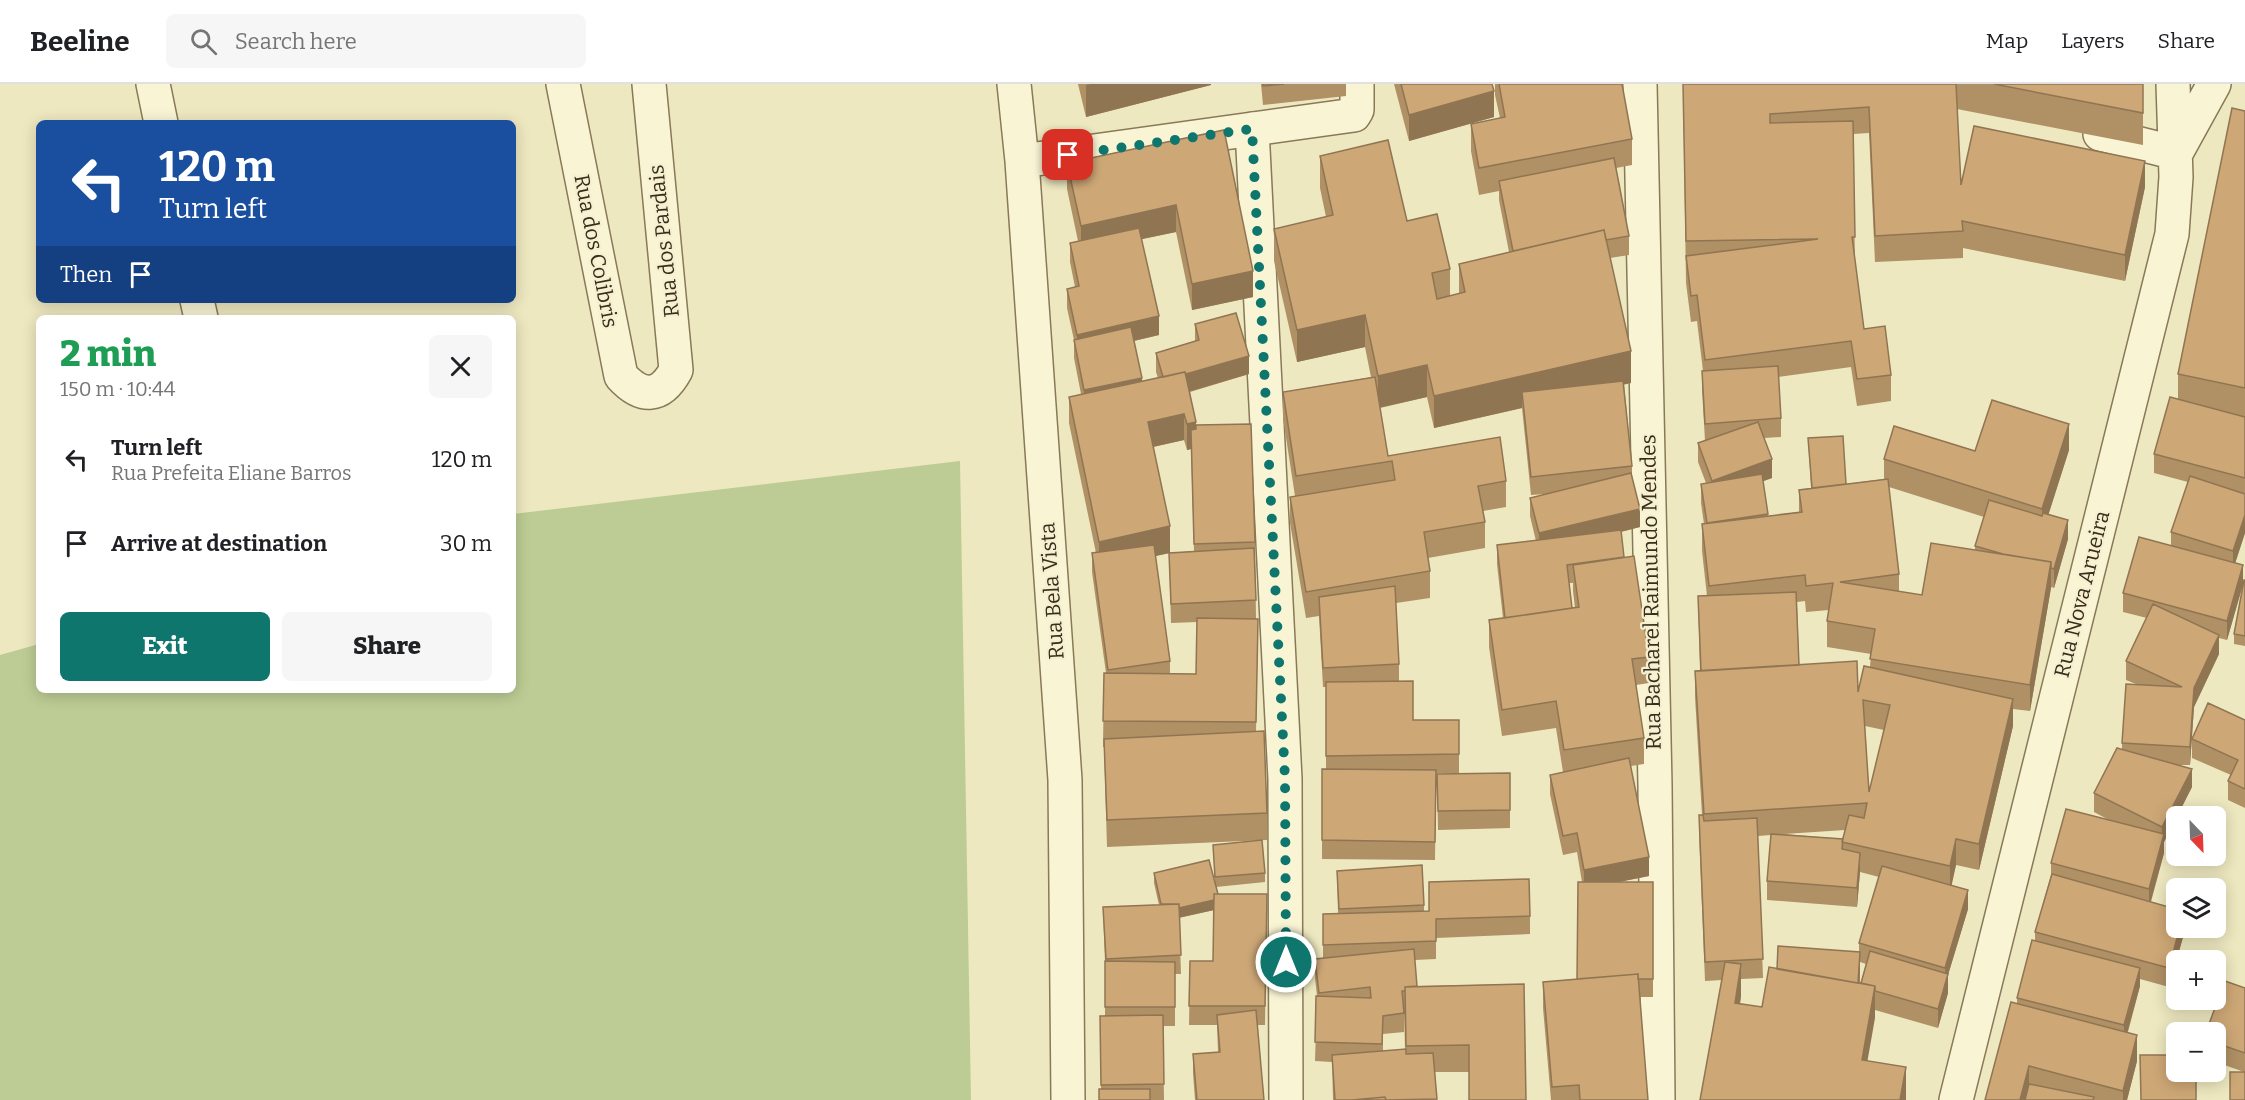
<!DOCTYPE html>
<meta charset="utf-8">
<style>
:root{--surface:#fff;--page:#f6f6f6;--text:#202124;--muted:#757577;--line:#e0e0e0;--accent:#0f766e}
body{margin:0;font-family:Bitter,serif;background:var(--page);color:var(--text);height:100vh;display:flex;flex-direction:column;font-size:22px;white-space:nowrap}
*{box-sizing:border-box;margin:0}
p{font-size:20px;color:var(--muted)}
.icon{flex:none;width:33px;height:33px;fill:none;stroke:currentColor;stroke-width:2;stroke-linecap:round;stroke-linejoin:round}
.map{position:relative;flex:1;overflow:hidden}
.panel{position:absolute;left:36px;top:231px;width:480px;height:378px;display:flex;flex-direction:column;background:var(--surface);border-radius:9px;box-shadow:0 3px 15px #0003}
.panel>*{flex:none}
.guide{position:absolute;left:36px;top:36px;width:480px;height:183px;border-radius:9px;box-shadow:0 3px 15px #0003;background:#1a4fa0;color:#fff;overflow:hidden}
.needle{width:39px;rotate:157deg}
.fabs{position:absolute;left:2166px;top:722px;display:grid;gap:12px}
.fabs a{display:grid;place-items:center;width:60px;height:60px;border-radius:9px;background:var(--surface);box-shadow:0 3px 15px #0003;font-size:30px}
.pin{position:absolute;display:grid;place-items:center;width:51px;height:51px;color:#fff;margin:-26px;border-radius:12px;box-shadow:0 3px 9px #0006}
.me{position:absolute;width:66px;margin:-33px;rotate:0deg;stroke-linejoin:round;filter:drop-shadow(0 0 4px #0008)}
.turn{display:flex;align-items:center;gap:21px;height:126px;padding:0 24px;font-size:27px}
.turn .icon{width:78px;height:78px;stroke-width:2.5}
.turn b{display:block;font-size:42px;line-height:51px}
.then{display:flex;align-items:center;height:57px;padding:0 24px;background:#0003;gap:12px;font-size:22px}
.round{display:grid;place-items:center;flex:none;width:63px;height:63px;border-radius:9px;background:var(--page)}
.overview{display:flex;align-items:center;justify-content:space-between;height:102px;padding:0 24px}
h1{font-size:36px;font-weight:800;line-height:45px;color:#1e9e55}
.button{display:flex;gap:12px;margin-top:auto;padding:12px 24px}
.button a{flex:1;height:69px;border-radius:9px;background:var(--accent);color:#fff;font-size:24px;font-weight:800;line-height:69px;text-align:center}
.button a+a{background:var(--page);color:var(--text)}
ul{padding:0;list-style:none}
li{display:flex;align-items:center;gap:18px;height:84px;padding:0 24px}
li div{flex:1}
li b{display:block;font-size:22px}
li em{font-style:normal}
header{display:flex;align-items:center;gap:36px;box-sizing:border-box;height:84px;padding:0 30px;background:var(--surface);border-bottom:2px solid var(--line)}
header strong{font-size:28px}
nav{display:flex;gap:33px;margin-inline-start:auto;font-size:21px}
.search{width:420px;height:54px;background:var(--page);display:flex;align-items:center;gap:15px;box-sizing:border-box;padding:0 21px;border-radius:9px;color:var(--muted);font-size:22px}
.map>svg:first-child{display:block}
.green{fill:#bdcc94}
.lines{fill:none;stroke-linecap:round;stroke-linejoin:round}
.minor-casing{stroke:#887958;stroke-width:36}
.minor{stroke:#f9f4d4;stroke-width:33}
.wall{fill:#b09065;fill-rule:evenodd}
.shaded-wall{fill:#907553}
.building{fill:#cda776;stroke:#907553;stroke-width:1.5;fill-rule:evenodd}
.route{stroke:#0f766e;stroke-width:10;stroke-dasharray:0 18}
.labels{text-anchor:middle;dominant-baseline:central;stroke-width:4.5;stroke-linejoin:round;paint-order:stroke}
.street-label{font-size:21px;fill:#372d1d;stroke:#f6f0d0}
</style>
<header>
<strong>Beeline</strong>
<div class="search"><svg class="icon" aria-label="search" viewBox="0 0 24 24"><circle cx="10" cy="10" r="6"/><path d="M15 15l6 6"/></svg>Search here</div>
<nav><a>Map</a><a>Layers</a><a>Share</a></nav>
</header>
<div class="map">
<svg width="2245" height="1016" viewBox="0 0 2245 1016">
<rect width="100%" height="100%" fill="#eee8c0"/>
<path class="green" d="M960,377L971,1016H0V571L39,560V606H513V430Z"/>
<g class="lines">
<g class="minor-casing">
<path id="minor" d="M153,0L161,39
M563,0L621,292C642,315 661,314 676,286L649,0
M1014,0L1022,77L1065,696L1068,1016
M1640,0L1655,701L1658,1016
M1252,45L1285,695L1286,1016
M2100,50L2176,69L2214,0
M1022,77L1354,31L1357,26V0
M197,216L201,234
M1956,1016L2172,150L2176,93L2173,0"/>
</g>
<use href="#minor" class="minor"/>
</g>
<path class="wall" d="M1078,0H1211V1L1086,33Z
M1261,0H1346V12L1263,21Z
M1394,0H1492L1494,33L1409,57Z
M1495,0H1622L1632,55V81L1616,84L1629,152V171L1610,174L1631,299L1624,300L1632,382V391L1640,443L1621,448L1624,473L1649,573V599L1636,601L1644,654V680L1631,682L1649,792L1618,798H1653V913H1640L1648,1016H1551L1543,924V898L1577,895L1582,798L1577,768L1563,771L1550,710V691L1563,688L1556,644L1502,652L1489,563V536L1503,534L1497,480V461L1536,457L1530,432V414L1546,410L1531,411L1522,324L1434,344L1427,313L1380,324L1388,372L1506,397V423L1483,427L1485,438V464L1428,474L1430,487V514L1396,519L1399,580V598L1413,636H1459V689H1436L1435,776L1322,775V685H1326V603H1323L1319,532L1306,534L1290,439V413L1295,412L1283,334V308L1371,293L1365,263L1297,278L1274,177V145L1326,133L1320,104V72L1407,137L1450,185V212L1459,210V180L1509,168L1499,116V107L1479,111L1471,67V40L1500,34L1495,11ZM1569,499H1573V507L1575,524H1572Z
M1683,0H2143V61L1957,25L1961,101L2145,103L2125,197L1963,164V174L1875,178L1869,49L1853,50L1855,178L1864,245L1891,291V317L1857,322L1851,283L1778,293L1781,334V353L1764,354L1772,394L1763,397L1768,432L1799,428V406L1811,404L1808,354L1846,400L1884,395V375L1975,367L2069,366L2048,431L2068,455L2054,504L2051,503L2030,627L2013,625V642L1979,786L1956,781L1951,801L1968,825L1948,891V909L1938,944L1875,926V934L1700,1016L1722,896L1705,897L1699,750V731H1702L1695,613V587H1700L1698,512H1707L1702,467V440H1704L1701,419V400L1706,399L1698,378V359L1705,357L1702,305V287H1703L1697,237L1691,238L1686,199ZM1889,403L1984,433L1975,462V466L1922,511L1899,508V490ZM1805,517L1806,528L1829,526L1827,537V563L1871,570L1870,583L1858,608L1799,581L1797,518ZM1865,642L1884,646L1869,708ZM1845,746L1843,755L1784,750ZM1771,751L1767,797V816L1857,823L1860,788L1879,793L1859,859V868L1777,885L1762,923L1740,920L1741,912V895L1763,894L1758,752ZM1860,878L1866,880L1861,899H1860Z
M2245,27V449L2235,479L2243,500L2245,496V562L2234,560V550L2243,501L2227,556L2219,554V570L2194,623L2190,681H2178L2192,703L2164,758V769L2151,818L2185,843V846L2169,903L2140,895V902L2128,948L2137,977L2127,1016H1985L2017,919V914L2035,857V848L2051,791V779L2109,736L2094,728V709L2122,666V659L2136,600L2126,596V577L2147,534L2123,528V509L2171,462V448L2188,398L2154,389V370L2178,315V290Z
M1224,46L1253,213L1192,226L1176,148L1141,155L1159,251L1134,257L1142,297L1158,294L1156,288V269L1195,257V240L1249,290L1190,308L1196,341L1255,458L1256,535H1258L1256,648L1267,729V756L1107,763L1104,663H1103L1104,589H1106L1092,488V469H1096L1069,339V313L1081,310L1074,274V256L1067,224V205L1075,203L1070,178V159L1078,157L1067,105V79ZM1184,356L1187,366L1191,365L1194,467L1170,469L1153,363ZM1169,469L1171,539L1197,538L1196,590H1170V577L1155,472Z
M2245,636V724L2228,716V697L2231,691L2192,674V655Z
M1510,689V744L1438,746L1437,690Z
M1213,761L1265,789V798L1216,803L1218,810H1267L1265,941H1257L1264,1016H1195L1193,989V970L1218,968L1217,941H1189L1190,877H1213L1214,826L1179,834L1181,890H1175V942H1163L1164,1016H1099L1101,1005L1100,932H1105V879L1103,823L1159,821L1154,799V789L1215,800Z
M1337,787L1424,821V827L1530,832V850L1436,854V875L1415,876L1417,902L1524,900L1469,988H1435L1437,1016H1333L1332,978L1315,977L1317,912L1315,894V875L1323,874V830H1338ZM1404,925L1405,965L1383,967V950L1404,948Z
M2245,904V1016L2244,988L2216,978V948Z"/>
<path class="shaded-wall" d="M1091,0H1211V1L1086,33V1Z
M1494,7V33L1409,57V31Z
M2145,77V103L2125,197V171Z
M1176,121V148L1081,168V142Z
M1253,187V213L1192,226V200Z
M1365,231V263L1297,278V246Z
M1159,232V251L1077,270V251Z
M1631,267V299L1524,324L1522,308V324L1434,344V312Z
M1249,272V290L1164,315V297Z
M1427,281V313L1378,324V292Z
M1142,294V312L1084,324V306Z
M1184,330V356L1148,364V338Z
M1196,338V364L1191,346V365L1187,366V340Z
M2069,340V366L2042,451V425Z
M1772,375V394L1712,416V397Z
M1640,425V443L1539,468V449Z
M2245,431V449L2233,486V467Z
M2068,436V455L2054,504V485Z
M1170,442V469L1099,484V458Z
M2051,478V504L2030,627V601Z
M2243,481V500L2227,556V537Z
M2219,551V570L2194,623L2190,681V663L2194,604Z
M2013,615V642L1979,786V760Z
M2192,685V703L2164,758V769L2149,823V805L2162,758V743Z
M1956,755V781L1950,809V782Z
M1860,769V788L1857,823V804Z
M1649,773V792L1584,805V786Z
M1968,806V825L1948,891V909L1938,944V925L1945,902V884Z
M1219,815V825L1163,837V828Z
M2180,843H2185V846L2169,903V884Z
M1860,868V887L1858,919V900Z
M1741,880V912L1735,951V919Z
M2140,884V902L2124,960V941Z
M1875,902V934L1862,1008V976Z
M2137,951V977L2127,1016H2123V1007Z
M2029,982V1008L2027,1016H2020Z
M1906,983V1016H1900Z"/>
<path class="building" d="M1263,0H1284L1263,2Z
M1401,0H1492L1494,7L1409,31Z
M1499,0H1622L1632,55L1479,84L1471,40L1505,33Z
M1683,0H1956L1961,101L1974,42L2145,77L2125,171L1962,137L1963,147L1875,152L1869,23L1770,30V39L1853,37L1855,153H1852L1864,245L1885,242L1891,291L1857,295L1851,257L1705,276L1697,211L1691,212L1686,172L1818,155L1686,157Z
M1994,0H2143V29Z
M2232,24L2245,27V304L2178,290Z
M1224,46L1253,187L1192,200L1176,121L1081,142L1067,79Z
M1388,56L1407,137L1437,130L1450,185L1432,189L1437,215L1465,208L1459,180L1604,146L1631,267L1434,312L1427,281L1378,292L1365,231L1297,246L1274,145L1333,131L1320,72Z
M1614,74L1629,152L1606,156L1604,146L1513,167L1499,97Z
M1139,144L1159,232L1077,251L1067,205L1079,202L1070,159Z
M1236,229L1249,272L1186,290L1185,288L1163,293L1156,269L1199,256L1195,240Z
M1131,243L1142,294L1084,306L1074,256Z
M1778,282L1781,334L1705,340L1702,287Z
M1185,288L1196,338L1187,340L1184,330L1148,338L1170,442L1099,458L1069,313Z
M1375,293L1388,372L1500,353L1506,397L1478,402L1485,438L1424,448L1430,487L1306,508L1290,413L1395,396L1392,377L1296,392L1283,308Z
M1623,297L1632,382L1531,393L1522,308Z
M2170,313L2245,333V394L2154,370Z
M1992,316L2069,340L2042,425L1884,375L1894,342L1975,367Z
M1758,338L1772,375L1712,397L1698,359Z
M1251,340L1255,458L1194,460L1191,346L1196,345V341Z
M1843,352L1846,400L1812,404L1808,354Z
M1631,389L1640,425L1539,449L1530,414Z
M1762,390L1768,430L1707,439L1701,400Z
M2190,392L2245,410V431L2233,467L2171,448Z
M1888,395L1899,490L1840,498L1922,511L1931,459L2051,478L2030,601L1870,575L1875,545L1827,537L1833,499L1806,502L1805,491L1709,502L1702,440L1802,428L1799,406Z
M1989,416L2042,432L2043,429L2068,436L2054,485L2051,484V478L2003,470L1975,462Z
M1621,446L1624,473L1567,481L1572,524L1505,534L1497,461Z
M2139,453L2243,481L2227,537L2123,509Z
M1154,461L1170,577L1108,586L1092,469Z
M1254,464L1256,516L1171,520L1169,469Z
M1634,472L1649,573L1632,575L1644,654L1564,666L1556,617L1502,626L1489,536L1579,523L1573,481Z
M2244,496H2245V552L2234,550Z
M1395,502L1399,580L1323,584L1319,513Z
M1796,508L1799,581L1701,587L1698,512Z
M2153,520L2219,551L2194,604L2190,663L2122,659L2126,600L2182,603L2126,577Z
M1197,534L1258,535L1256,638L1103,637L1104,589L1196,590Z
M1857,577L1858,608L1864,582L2013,615L1979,760L1956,755L1950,782L1842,758L1849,731L1864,734L1867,719L1704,730L1695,587ZM1863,616L1890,621L1869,708Z
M1413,597V636H1459V670L1326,672V598Z
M2208,619L2245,636V705L2228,697L2238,676L2192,655Z
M1264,647L1267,729L1107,736L1104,655Z
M2117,664L2192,685L2162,743L2094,709Z
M1629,674L1649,773L1584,786L1577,749L1563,752L1550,691Z
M1322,685L1436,686L1435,758L1322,756Z
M1510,689V726L1438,727L1437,690Z
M2066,725L2164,750L2149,805L2051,779Z
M1699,731H1703L1704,737L1757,734L1763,875L1705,878Z
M1771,750L1843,755L1842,765L1860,769L1857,804L1767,797Z
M1262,756L1265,789L1215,793L1213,761Z
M1209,776L1218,810H1214V816L1179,824V820H1161L1154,789Z
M1422,781L1424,821L1339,825L1337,787Z
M1882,782L1968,806L1945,884L1859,859Z
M2052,790L2176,825V843H2180L2169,884L2035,848Z
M1529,795L1530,832L1436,835V857L1323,861V830L1429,827V798Z
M1578,798H1653V895H1638V890L1577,895Z
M1214,810H1267L1265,922H1189L1190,877H1213Z
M1179,820L1181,871L1106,875L1103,823Z
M2032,856L2140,884L2124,941L2017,914Z
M1778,862L1860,868L1858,899L1777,885Z
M1414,865L1417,902L1405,903V907H1402L1404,929L1383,932L1382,960L1315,958L1316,912L1371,914L1370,903L1319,909L1315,875Z
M1870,867L1948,890L1938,925L1875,907V902L1861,899Z
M1105,877L1175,878V923H1105Z
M1725,878L1741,880L1735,919L1762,923L1769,883L1875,902L1862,976L1906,983L1900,1016H1700Z
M1638,890L1648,1016H1580L1579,1001L1552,1003L1543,898Z
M2225,897L2245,904V969L2216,959V948H2206Z
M1524,900L1526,1016H1469V961L1406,962L1405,903Z
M2011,918L2137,951L2123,1007L2029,982L2020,1016H1985Z
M1256,926L1264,1016H1197L1193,970L1220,968L1217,931Z
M1163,931L1164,1000L1101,1001L1100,932Z
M1406,965V970L1433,969L1437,1015L1386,1016L1385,1013L1352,1016H1335L1332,971Z
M2140,971H2176V987H2196V1016H2141Z
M2230,988H2245V1016H2230Z
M2029,1000L2094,1013L2093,1016H2025Z
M1099,1005H1150V1016H1099Z
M1385,1013L1386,1016H1352Z"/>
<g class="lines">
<path class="route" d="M1068,71L1252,45L1285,694L1286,878"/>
</g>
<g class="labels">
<g class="street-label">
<text transform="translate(664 157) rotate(-96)">Rua dos Pardais</text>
<text transform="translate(596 167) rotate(79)">Rua dos Colibris</text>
<text transform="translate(1052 507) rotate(-94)">Rua Bela Vista</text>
<text transform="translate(1651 508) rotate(-91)">Rua Bacharel Raimundo Mendes</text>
<text transform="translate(2082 510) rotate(-76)">Rua Nova Arueira</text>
</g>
</g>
</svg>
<div class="fabs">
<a><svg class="needle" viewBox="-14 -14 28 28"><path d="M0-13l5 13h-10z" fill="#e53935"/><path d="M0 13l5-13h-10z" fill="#757577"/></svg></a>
<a><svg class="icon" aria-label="layers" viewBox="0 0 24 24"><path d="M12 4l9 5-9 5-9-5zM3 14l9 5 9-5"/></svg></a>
<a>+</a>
<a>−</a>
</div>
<div class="pin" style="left:1068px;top:71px;background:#d93025"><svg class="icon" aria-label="arrive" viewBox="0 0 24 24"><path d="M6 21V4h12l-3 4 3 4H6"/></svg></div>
<svg class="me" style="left:1286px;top:878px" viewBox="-20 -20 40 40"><circle r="17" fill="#0f766e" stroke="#fff" stroke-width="3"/><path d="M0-11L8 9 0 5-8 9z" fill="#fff"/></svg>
<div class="guide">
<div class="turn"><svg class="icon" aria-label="left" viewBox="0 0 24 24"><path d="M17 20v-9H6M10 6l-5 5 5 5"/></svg><div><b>120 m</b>Turn left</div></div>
<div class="then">Then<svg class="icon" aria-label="arrive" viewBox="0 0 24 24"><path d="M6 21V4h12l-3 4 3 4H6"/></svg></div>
</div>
<section class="panel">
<div class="overview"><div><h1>2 min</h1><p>150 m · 10:44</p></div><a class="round"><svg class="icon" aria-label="close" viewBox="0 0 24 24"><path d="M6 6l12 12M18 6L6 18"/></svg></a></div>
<ul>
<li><svg class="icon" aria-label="left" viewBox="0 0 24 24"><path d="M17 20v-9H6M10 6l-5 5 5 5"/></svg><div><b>Turn left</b><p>Rua Prefeita Eliane Barros</p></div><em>120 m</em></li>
<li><svg class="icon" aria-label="arrive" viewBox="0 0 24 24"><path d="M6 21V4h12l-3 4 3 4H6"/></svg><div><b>Arrive at destination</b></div><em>30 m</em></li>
</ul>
<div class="button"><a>Exit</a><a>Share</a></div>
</section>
</div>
